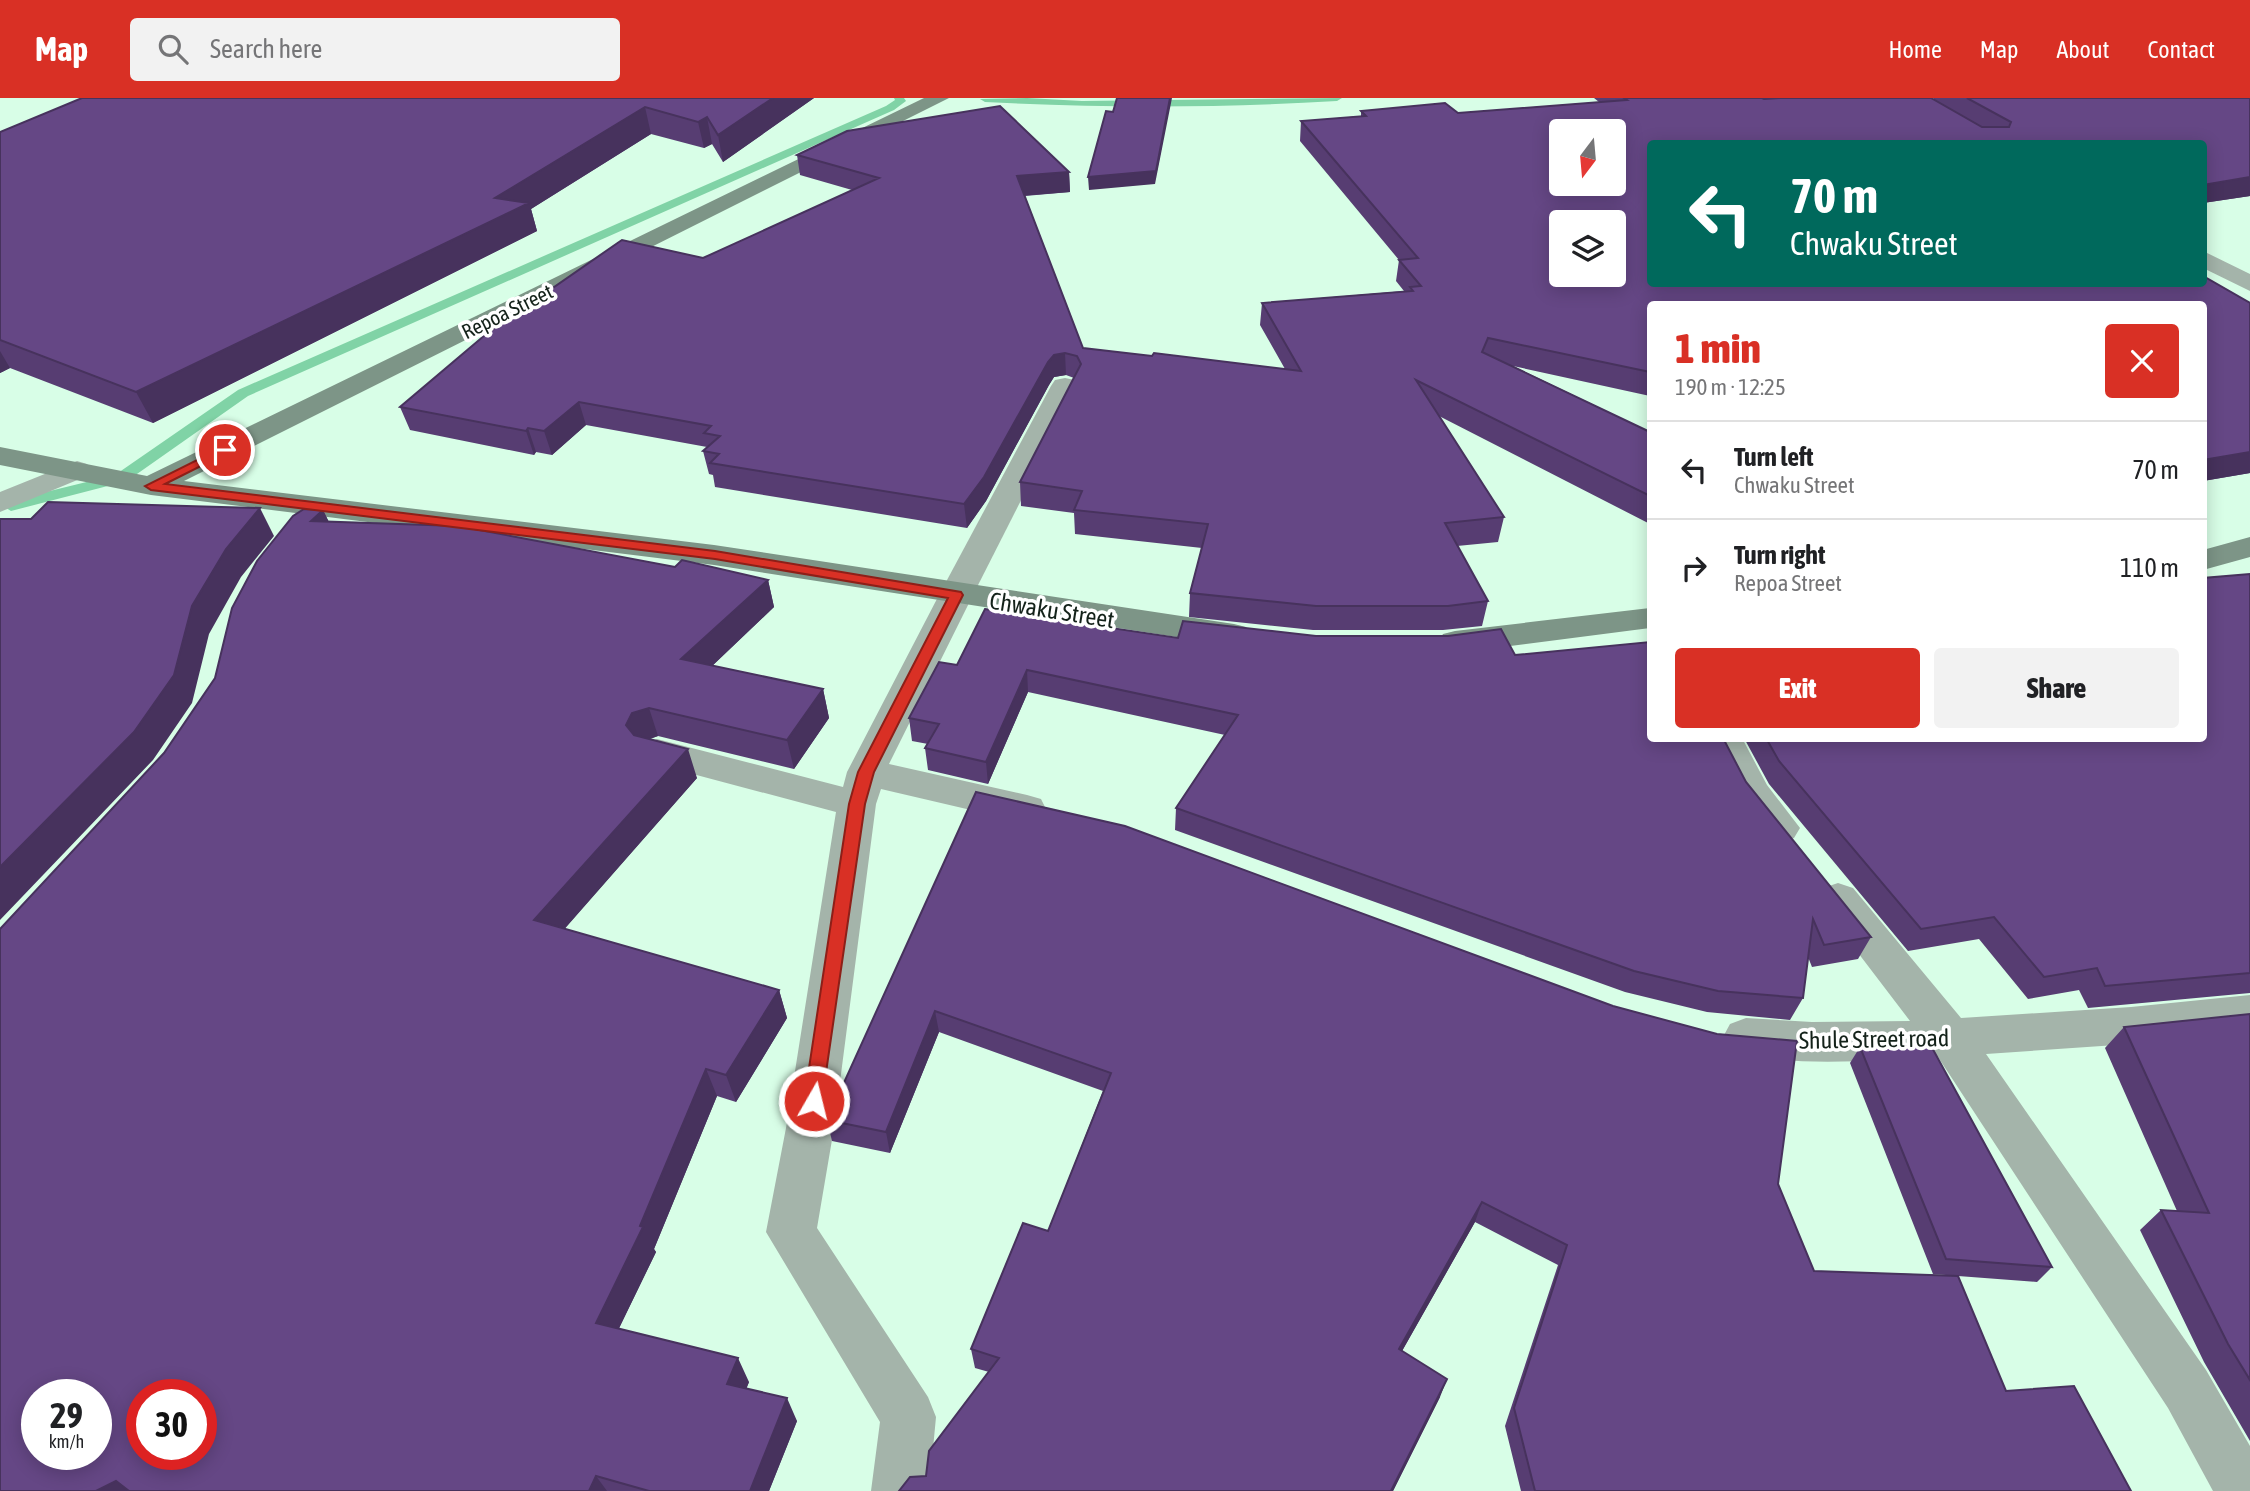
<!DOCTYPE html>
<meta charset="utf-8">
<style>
:root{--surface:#fff;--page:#f2f2f2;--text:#202124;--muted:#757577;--line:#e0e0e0;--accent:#d93025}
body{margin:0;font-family:"Asap Condensed",sans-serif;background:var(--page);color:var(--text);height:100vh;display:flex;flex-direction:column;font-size:26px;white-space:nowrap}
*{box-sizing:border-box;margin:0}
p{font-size:23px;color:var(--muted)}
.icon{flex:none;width:38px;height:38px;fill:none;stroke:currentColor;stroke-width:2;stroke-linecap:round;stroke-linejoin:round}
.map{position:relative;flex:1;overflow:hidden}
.side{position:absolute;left:1647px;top:203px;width:560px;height:441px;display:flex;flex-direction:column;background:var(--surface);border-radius:7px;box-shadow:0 4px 18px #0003}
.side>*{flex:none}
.guide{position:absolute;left:1647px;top:42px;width:560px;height:147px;border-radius:7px;box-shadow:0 4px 18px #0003;background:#00695c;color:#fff;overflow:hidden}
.needle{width:46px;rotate:196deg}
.buttons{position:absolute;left:1549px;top:21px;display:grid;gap:14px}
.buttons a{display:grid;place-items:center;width:77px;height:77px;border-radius:7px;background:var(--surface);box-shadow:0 4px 18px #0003;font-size:35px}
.speed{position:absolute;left:21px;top:1281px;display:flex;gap:14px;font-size:35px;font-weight:700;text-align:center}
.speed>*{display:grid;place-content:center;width:91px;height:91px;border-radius:50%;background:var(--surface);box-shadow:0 4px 18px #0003;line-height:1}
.speed small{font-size:18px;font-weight:400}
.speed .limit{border:10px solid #d22;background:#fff;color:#111}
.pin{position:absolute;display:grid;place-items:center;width:60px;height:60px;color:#fff;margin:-30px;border:4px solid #fff;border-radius:50%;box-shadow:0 2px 7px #0007}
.me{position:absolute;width:77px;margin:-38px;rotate:8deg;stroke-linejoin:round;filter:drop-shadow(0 0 5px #0008)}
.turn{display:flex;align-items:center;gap:24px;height:147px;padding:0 28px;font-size:32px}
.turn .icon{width:91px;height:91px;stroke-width:2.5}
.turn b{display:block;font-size:49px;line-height:60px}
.round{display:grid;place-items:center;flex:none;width:74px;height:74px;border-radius:7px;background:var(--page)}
.head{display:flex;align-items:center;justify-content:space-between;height:119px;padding:0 28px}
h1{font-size:42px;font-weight:800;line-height:52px;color:var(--accent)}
.button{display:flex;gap:14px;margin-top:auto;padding:14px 28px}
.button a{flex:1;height:80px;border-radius:7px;background:var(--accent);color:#fff;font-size:28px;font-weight:800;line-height:80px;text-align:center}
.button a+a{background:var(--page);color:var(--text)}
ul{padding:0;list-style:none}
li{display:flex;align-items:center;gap:21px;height:98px;padding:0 28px;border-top:2px solid var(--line)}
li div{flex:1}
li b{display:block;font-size:26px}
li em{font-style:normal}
header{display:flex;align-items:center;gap:42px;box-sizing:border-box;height:98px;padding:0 35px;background:var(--accent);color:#fff}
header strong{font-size:33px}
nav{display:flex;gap:38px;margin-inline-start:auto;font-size:24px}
.search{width:490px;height:63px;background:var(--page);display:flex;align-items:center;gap:18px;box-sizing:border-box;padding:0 24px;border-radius:7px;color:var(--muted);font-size:26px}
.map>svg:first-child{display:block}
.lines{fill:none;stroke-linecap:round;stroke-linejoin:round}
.stream{fill:#80d3a6;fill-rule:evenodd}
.lane{fill:#a4b4aa;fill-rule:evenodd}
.street{fill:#a4b4aa;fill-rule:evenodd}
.secondary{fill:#7d9587;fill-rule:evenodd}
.wall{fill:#573d72;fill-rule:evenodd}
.shaded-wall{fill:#47325d}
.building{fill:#654785;stroke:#47325d;stroke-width:2;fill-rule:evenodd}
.route{fill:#d93025;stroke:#8d1f18;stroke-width:2}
.labels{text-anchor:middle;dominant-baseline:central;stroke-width:7;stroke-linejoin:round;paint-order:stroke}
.far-street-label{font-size:21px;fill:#14221a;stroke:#fff}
.street-label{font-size:24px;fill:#14221a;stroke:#fff}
</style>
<header>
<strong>Map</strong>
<div class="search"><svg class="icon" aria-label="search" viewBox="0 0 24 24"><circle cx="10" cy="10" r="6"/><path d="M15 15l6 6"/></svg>Search here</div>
<nav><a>Home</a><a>Map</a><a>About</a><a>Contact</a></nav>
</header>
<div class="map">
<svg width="2250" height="1393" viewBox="0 0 2250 1393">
<rect width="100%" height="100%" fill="#d8fee7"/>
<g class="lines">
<path class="stream" d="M894,0H904L906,3L894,12L248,298L127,383L11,413L3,408L5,404L115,377L238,292L886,8L895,2Z
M1027,0L1082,3L1342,0L1337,3C1219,10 1103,10 985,4L980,1Z"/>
<path class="lane" d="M1065,280L1075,282L1079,288L973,497L968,504L956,507L944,504L939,497L1051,288L1055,282Z"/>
<path class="street" d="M2203,153L2250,176V193L2203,170Z
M77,363L87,366L92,372L87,378L0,414V394Z
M956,487L968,490L973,497L889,666L1027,697L1041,701L1046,711L1041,721L1027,725L881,691L876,706L834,1030L817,1130L928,1299L936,1319L929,1393H871L880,1324L766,1134L786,1030L836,714L644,663L638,654L644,645L657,641L843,689L847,674L939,497L944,490Z
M1705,640H1742L1767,687L1800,730L1794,740C1785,743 1776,746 1767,740C1745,727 1717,665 1705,640Z
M1838,785L1853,790L1961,920L2131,909L2250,897V933L2131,946L1986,956L2206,1272L2250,1348V1393H2213L2168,1310L1938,959C1879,962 1785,971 1730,952L1723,939L1730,926L1746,920L1812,924L1910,923L1817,801L1823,790Z"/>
<path class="secondary" d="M924,0H949L184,383L714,447L1234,526L1246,529L1251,537L1246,545L1234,548L714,467L151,397L0,367V349L147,378Z
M2250,439V459L2203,472V452Z
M1650,510V530L1455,555L1443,552L1438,544L1443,536L1455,533Z"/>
</g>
<path class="wall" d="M814,0L723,64L712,46L704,50L651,36L531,111L537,133L153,325L10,270L0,275V34Z
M1594,0H1762L1764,1L1780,0H1931L1933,1L1934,0H2250V98L2203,105V46H1650V186H2203V178L2250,205V375L2203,383V206H1650V298L1513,268L1650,334V426L1439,318L1504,419L1498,444L1457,448L1488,503L1482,528L1443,532H1313L1189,519L1190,495L1202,450L1075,436L1074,415L1021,408L1020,384L1074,280L1066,277L1054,279L1049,287L986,403L967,430L715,389L713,377L709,376L703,353L707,349L586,327L552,357L536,354L534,357L410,332L400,309L485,237L619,144L622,142L703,160L852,92L800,77L797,57L847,33L1000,8L1069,74L1070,94L1025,98L1083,250L1152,258L1154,255L1285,271L1260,227L1262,205L1404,193L1396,183L1399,162L1300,43L1301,23L1361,18V13L1445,5L1458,15L1599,4ZM1561,33H1614V86H1561ZM1561,124H1614V177H1561Z
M323,412L329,424L768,482L774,509L712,568L823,591L829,620L794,671L658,638L649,641L697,680L564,831L779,892L787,920L736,1004L717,998L654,1151L656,1154L619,1230L749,1284L746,1291L797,1323L769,1393H0L164,655L215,580Z
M2250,476V895L2088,910L2079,892L2028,901L1979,841L1908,853L1769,686L1744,640H2203Z
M1316,538L1515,557L1746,684L1871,839L1858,861L1812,869L1808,859L1803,900L1790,922L1707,914L1625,894L1175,732L1176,710L1225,637L1028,594L988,686L928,672L925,650L928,646L912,643L909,620L957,567L1178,540Z
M976,694L1778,1086L1814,1173L1946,1177L1933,1176L1850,965L1860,949L2052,1169L2037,1184L1958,1178L2006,1293L2131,1393H1521L1505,1328L1558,1167L1475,1124L1402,1253L1440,1299L1393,1393H899L926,1378L989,1274L975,1270L971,1251L1048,1133L1103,993L939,934L890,1055L832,1043L827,1022Z
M2250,916V1343L2204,1264L2140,1132L2161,1112L2177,1113L2105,950L2124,929Z"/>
<path class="shaded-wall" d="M773,0H814L723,64L718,37Z
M1170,0H1172L1155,86L1089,92L1088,79Z
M645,9L651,36L531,111L537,133L153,325L136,294L495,100Z
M707,19L712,46L704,50L698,24Z
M1069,74L1070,94L1019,98L1017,78Z
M2250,79V98L2203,105V87Z
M0,253L10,270L0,275Z
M1065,255L1066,277L1054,279L1049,287L986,403L967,430L964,406L1048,264L1054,257Z
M579,304L586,327L552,357L544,333Z
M528,330L536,354L534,357L526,333Z
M2250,354V375L2203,383V362Z
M260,410L274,438L241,479L209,536L192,605L153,662L0,822V769L192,508L226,451Z
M323,412L336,439L311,423Z
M768,482L774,509L689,590L681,561Z
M1027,572L1028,594L988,686L986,664Z
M823,591L829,620L794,671L787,642Z
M649,610L658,638L642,644L636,655L626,627L632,615Z
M688,651L697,680L547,851L534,822Z
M779,892L787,920L736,1004L726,977Z
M935,913L939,934L890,1055L886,1034Z
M706,971L717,998L654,1151L656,1154L610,1249L596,1225L640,1128Z
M1482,1104L1475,1124L1393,1269L1399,1251Z
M738,1260L749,1284L739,1309L727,1286Z
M1447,1281L1440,1299L1393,1393H1391Z
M787,1300L797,1323L769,1393H750Z
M596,1378L607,1393H589Z
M116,1383L129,1393H96Z"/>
<path class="building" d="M82,0H773L718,37L707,19L698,24L645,9L495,100L529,105L136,294L0,242V34Z
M1117,0H1170L1156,73L1088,79L1106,13L1113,14Z
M1624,0H1762L1764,1L1780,0H1931L1982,29H2009L2011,24L1967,0H2250V79L2203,87V46H1650V186H2203V178L2250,205V354L2203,362V206H1650V274L1488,240L1482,254L1650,334V398L1416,282L1504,419L1445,425L1488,503L1448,508H1316L1190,495L1208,426L1074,412L1082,393L1020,384L1081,266L1077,258L1065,255L1054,257L1048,264L984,379L964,406L710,365L719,356L703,353L720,338L704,335L711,328L579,304L544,333L528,330L526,333L400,309L485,237L619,144L622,142L703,160L879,80L797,57L847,33L1000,8L1069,74L1017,78L1083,250L1152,258L1154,255L1301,273L1262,205L1413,193L1410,189L1421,188L1399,162L1418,160L1301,23L1366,18L1361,13L1445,5L1458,15L1627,2ZM1561,33H1614V86H1561ZM1561,124H1614V177H1561Z
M48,404L260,410L226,451L192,508L174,577L134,634L0,769V421H31Z
M304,411L323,412L311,423L458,428L675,469L682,462L768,482L681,561L823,591L787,642L649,610L632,615L626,627L634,637L688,651L534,822L779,892L726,977L706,971L640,1128L643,1129L596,1225L738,1260L727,1286L787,1300L750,1393H649L596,1378L589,1393H129L116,1383L96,1393H0V831L164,655L215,580L232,510L257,463L293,418ZM37,1297H96V1356H37ZM142,1297H201V1356H142Z
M2250,476V875L2105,888L2097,870L2044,879L1994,819L1921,831L1779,663L1766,640H2203V480Z
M985,511L1178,540L1183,523L1316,538H1448L1501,531L1515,557L1650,544V640H1723L1746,684L1871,839L1824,847L1813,821L1803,900L1718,893L1634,873L1176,710L1238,617L1027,572L986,664L925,650L939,626L909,620L939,564L957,567Z
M976,694L1125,728L1613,908L1717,936L1797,943L1778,1086L1814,1173L1958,1178L2006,1293L2074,1288L2131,1393H1535L1514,1310L1567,1147L1482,1104L1399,1251L1447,1281L1391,1393H899L910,1379L926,1378L929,1353L999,1260L971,1251L1023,1125L1048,1133L1111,975L935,913L886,1034L827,1022Z
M2250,916V1282L2228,1246L2161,1112L2209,1115L2124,929Z
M1930,946L2052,1169L1946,1161L1860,949Z"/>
<path class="route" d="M225,348L229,349V354L165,386L715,453L961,494L963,497L874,674L865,706L821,1009H807L804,1003L849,706L858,674L948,500L715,461L151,392L145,388Z"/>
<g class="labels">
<g class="far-street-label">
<text transform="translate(507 213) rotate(-26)">Repoa Street</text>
</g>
<g class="street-label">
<text transform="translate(1052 512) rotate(9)">Chwaku Street</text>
<text transform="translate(1874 941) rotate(-1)">Shule Street road</text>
</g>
</g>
</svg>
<div class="buttons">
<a><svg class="needle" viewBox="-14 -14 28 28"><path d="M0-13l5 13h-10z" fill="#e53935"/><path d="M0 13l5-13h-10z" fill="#757577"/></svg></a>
<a><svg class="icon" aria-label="layers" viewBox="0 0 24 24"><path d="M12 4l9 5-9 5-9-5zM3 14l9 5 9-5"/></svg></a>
</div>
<div class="speed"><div>29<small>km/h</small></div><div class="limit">30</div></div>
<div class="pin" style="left:225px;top:352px;background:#d93025"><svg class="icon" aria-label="arrive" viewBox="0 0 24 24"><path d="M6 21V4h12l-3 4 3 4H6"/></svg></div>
<svg class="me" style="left:814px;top:1003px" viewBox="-20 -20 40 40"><circle r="17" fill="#d93025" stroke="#fff" stroke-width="3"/><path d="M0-11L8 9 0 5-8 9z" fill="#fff"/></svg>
<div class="guide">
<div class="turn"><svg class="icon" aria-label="left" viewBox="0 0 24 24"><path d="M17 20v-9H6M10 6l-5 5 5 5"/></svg><div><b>70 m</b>Chwaku Street</div></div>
</div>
<section class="side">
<div class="head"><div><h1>1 min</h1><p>190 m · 12:25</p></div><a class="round" style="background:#d93025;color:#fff"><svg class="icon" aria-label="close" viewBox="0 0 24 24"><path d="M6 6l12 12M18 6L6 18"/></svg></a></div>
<ul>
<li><svg class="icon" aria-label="left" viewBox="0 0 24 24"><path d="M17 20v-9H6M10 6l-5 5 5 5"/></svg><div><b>Turn left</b><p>Chwaku Street</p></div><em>70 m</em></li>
<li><svg class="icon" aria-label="right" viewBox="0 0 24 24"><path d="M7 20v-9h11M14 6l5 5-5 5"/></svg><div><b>Turn right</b><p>Repoa Street</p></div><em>110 m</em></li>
</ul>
<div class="button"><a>Exit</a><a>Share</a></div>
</section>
</div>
